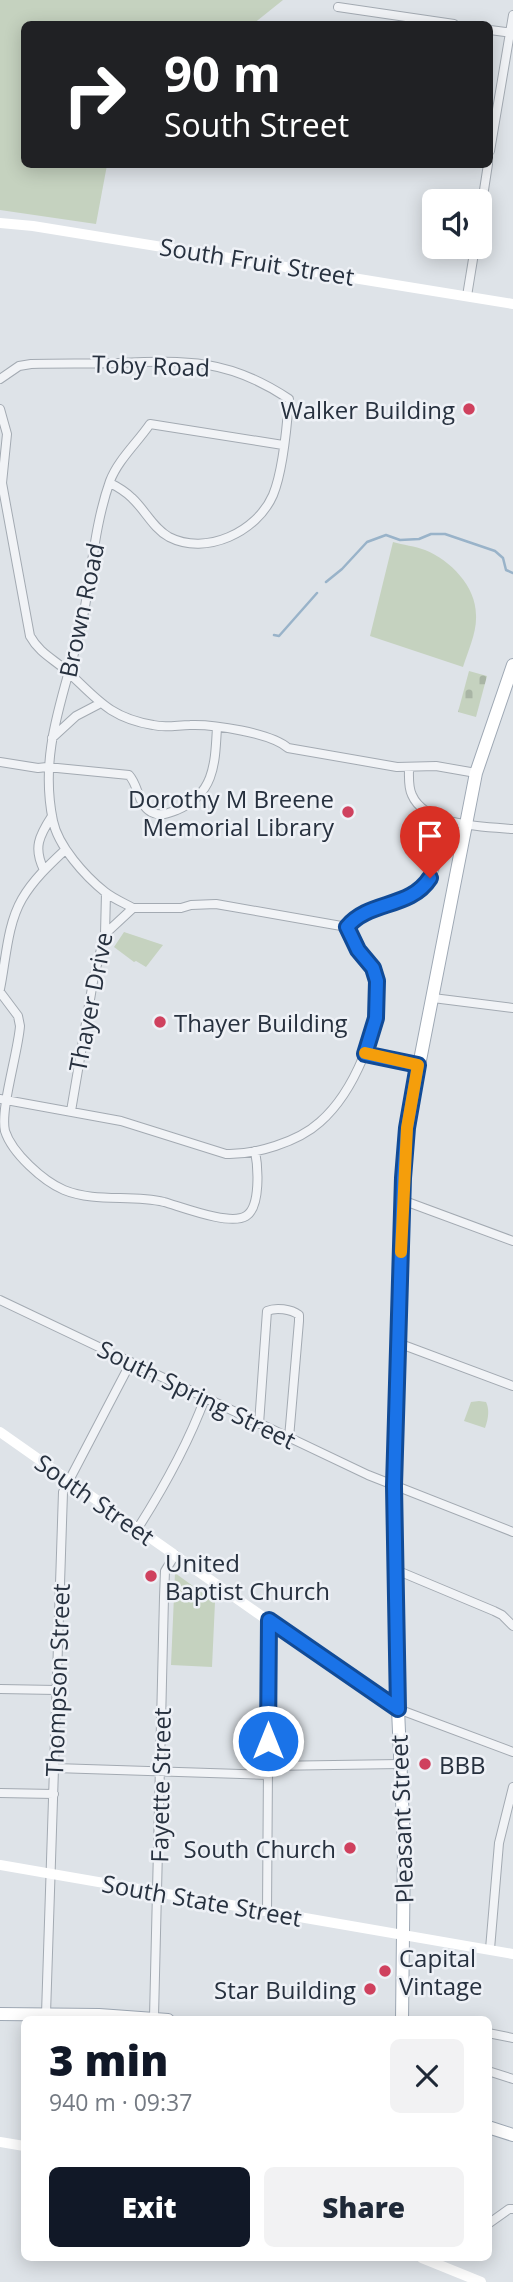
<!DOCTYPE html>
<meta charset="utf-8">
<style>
:root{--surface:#fff;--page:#f2f2f3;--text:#1f2937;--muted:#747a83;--accent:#111827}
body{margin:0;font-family:"Open Sans",sans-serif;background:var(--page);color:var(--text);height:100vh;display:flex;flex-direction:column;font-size:26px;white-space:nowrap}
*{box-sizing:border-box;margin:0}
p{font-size:23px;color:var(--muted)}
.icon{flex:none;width:38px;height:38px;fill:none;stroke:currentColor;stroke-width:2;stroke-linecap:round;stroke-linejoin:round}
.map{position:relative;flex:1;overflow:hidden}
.side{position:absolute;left:21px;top:2016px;width:471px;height:245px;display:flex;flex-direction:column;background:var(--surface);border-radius:10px;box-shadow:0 4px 18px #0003}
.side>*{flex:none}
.top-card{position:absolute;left:21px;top:21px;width:472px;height:147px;border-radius:10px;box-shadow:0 4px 18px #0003;background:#202124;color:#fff;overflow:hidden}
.controls{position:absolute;left:422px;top:189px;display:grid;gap:14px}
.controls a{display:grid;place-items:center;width:70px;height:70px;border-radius:10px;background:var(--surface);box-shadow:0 4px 18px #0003;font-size:35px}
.pin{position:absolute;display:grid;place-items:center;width:60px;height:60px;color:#fff;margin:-72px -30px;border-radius:50% 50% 50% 0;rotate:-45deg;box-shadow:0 0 7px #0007}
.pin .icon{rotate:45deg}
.me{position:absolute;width:77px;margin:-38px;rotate:0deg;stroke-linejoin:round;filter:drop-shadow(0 0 5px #0008)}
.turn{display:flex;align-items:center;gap:24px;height:147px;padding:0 28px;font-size:32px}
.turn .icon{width:91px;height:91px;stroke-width:2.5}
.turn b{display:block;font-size:49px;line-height:60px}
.round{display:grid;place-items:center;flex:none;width:74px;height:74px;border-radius:10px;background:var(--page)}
.head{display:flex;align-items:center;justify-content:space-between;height:119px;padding:0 28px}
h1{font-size:42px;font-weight:800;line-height:52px;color:var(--accent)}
.cta{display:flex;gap:14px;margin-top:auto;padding:14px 28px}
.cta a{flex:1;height:80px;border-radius:10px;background:var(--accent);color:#fff;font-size:28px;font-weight:800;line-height:80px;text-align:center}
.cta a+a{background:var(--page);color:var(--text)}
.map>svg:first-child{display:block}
.cemetery{fill:url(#cemetery-stones)}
.park{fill:#c5d2bf}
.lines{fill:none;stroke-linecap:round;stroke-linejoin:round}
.stream{stroke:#99b3c9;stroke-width:2.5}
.street-casing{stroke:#a3aab2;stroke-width:10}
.primary-casing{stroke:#9ea8b4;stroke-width:14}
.street{stroke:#f1f3f6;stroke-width:8}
.secondary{stroke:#fff;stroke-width:10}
.primary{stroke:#fff;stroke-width:12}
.route-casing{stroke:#114b97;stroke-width:18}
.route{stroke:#1a73e8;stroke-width:12}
.slow{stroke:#f59e0b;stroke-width:12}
.poi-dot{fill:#cf415e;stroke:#eef1f6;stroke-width:2.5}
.labels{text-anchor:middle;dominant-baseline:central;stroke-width:5;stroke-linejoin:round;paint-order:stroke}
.street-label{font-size:24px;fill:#27313f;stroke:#eef1f6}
.poi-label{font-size:24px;fill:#27313f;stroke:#eef1f6;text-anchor:end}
</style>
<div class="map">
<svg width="513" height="2282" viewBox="0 0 513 2282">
<defs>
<pattern id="cemetery-stones" width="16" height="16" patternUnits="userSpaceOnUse" patternTransform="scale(1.75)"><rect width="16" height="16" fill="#c5d2bf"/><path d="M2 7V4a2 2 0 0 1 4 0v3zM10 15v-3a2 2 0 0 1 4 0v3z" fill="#a9b5a5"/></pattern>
</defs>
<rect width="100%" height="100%" fill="#dee3e8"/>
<path class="cemetery" d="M469,671L487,676L476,717L458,712Z"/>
<path class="park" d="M0,0H283L253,24H24V164L107,165L96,224L0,210Z
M393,542C403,545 415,546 425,550C450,560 476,586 476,615C477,632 468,651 463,667L370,636Z
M124,932L163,945L146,967L136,961L134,962L114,947Z
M479,1401L486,1402C490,1410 488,1420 485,1428L464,1421L471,1402Z
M175,1573L215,1602L212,1667L171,1665Z"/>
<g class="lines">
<path class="stream" d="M326,582L342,569L367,542L386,535L400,540L419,539L431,534H445L495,551L503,558L506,570L513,573
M274,635L279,636L317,593"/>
<g class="street-casing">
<path id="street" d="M338,7L454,24
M490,30L513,33
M490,151L513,15
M480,216L488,164
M467,296L475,247
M0,379L19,366L31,364C60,363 89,364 118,363C187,360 229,359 289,399C287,426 283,471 273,495C257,532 206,556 169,537C153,528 145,510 132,498C125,491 118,487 110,483
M0,409L7,434L2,483L30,636C40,654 54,659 68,672C97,699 110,718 153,725C165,728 178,725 190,725C213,724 271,733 288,748L397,767L436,766L476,773
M52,738L76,716L99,704
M0,762L38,768L47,767L129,775C139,786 137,803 151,812C160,817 168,813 177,810C215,794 215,763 217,727
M409,768C409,777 408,787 412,795C425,826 485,827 513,829
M44,870C33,848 39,836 52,816
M133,908C124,903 114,899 105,892C85,876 58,846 53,821C37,745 70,684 84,612C92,569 95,523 110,481C118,460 137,443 150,424L283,445
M347,927C356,916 366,913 379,908C391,904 405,901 415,894C438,881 441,843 445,820
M105,934L133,908H181L191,905L216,904L347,927
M0,989C6,960 7,925 22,899C33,880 49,865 65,850
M0,992L18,1016L20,1026C18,1053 0,1109 5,1131C12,1153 43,1181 64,1190C96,1203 131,1194 164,1202C182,1207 230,1226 246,1216C261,1207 258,1166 255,1151
M433,998L513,1008
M365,1054L418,1065
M0,1099L121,1121L226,1154C255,1155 298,1142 320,1122C353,1093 382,1027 377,983C375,968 367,962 358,951C353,945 351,935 347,927
M71,1111L94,976L105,934L106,893
M402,1200L513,1241
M0,1300L368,1475L513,1532
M398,1343L513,1386
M259,1424L267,1311C276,1307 291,1309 299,1315V1321L289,1438
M138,1528C164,1487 188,1444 205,1398
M396,1570L494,1611L502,1615L513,1626
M0,1689L56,1690
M398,1709L513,1752
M268,1766L400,1764
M55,1768L268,1775
M0,1793L54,1794
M267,1912L269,1621
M490,1949L499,1843L513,1787
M46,2014L63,1492L131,1362
M154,2017L164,1597L165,1571L175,1555
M488,2033L513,2038
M488,2071L513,2079
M488,2224L509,2209H513"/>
</g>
<g class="primary-casing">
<path id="primary" d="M0,2014L99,2015L168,2020
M402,2020L404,1846L398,1709L394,1486L403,1178L407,1127L476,773L513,665
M488,2127L513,2135"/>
</g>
<use href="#street" class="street"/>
<path class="secondary" d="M0,223L33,226L513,304
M0,1432L327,1662L398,1709
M0,1865L513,1954
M0,2142L24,2146
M422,2258L481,2282"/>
<use href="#primary" class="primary"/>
</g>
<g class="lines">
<g class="route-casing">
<path id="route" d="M268,1741L269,1620L398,1709L394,1486L403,1178L407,1128L418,1065L365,1054L376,1018L377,981L373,968L358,950L347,927C369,900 410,909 430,878"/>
</g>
<use href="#route" class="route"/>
<path class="slow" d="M365,1053L418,1065L407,1128L401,1252"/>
</g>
<g class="poi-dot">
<circle cx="469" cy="409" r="7"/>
<circle cx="348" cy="812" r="7"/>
<circle cx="160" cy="1022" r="7"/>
<circle cx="151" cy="1576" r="7"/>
<circle cx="425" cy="1764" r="7"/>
<circle cx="350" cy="1848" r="7"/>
<circle cx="385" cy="1971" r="7"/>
<circle cx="370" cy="1989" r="7"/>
</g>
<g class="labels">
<g class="street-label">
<text transform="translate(257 261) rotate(9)">South Fruit Street</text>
<text transform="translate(151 365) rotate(2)">Toby Road</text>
<text transform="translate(81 610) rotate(-78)">Brown Road</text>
<text transform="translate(90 1002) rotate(-79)">Thayer Drive</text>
<text transform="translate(197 1394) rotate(26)">South Spring Street</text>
<text transform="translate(95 1499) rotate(35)">South Street</text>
<text transform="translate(57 1680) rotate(-88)">Thompson Street</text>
<text transform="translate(160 1785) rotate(-89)">Fayette Street</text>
<text transform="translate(401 1819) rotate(-92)">Pleasant Street</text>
<text transform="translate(202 1900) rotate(10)">South State Street</text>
</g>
<g class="poi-label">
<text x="455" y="409">Walker Building</text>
<text x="334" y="798">Dorothy M Breene<tspan x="334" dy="28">Memorial Library</tspan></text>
<text x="174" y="1022" text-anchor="start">Thayer Building</text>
<text x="165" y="1562" text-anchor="start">United<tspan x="165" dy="28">Baptist Church</tspan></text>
<text x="439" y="1764" text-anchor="start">BBB</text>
<text x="336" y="1848">South Church</text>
<text x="399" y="1957" text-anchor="start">Capital<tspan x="399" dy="28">Vintage</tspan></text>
<text x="356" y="1989">Star Building</text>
</g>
</g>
</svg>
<div class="controls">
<a><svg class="icon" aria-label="sound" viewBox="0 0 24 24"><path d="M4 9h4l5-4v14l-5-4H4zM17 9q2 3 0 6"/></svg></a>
</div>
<div class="pin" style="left:430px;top:878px;background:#d93025"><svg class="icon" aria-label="arrive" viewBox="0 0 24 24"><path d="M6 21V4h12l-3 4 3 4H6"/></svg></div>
<svg class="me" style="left:268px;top:1741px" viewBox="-20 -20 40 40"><circle r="17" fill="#1a73e8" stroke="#fff" stroke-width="3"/><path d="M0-11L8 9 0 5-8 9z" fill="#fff"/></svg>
<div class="top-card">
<div class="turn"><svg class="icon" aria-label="right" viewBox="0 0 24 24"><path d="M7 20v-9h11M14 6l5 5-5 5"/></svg><div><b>90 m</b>South Street</div></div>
</div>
<section class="side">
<div class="head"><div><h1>3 min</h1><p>940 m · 09:37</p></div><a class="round"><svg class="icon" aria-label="close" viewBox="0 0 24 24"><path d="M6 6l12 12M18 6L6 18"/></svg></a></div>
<div class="cta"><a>Exit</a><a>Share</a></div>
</section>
</div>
